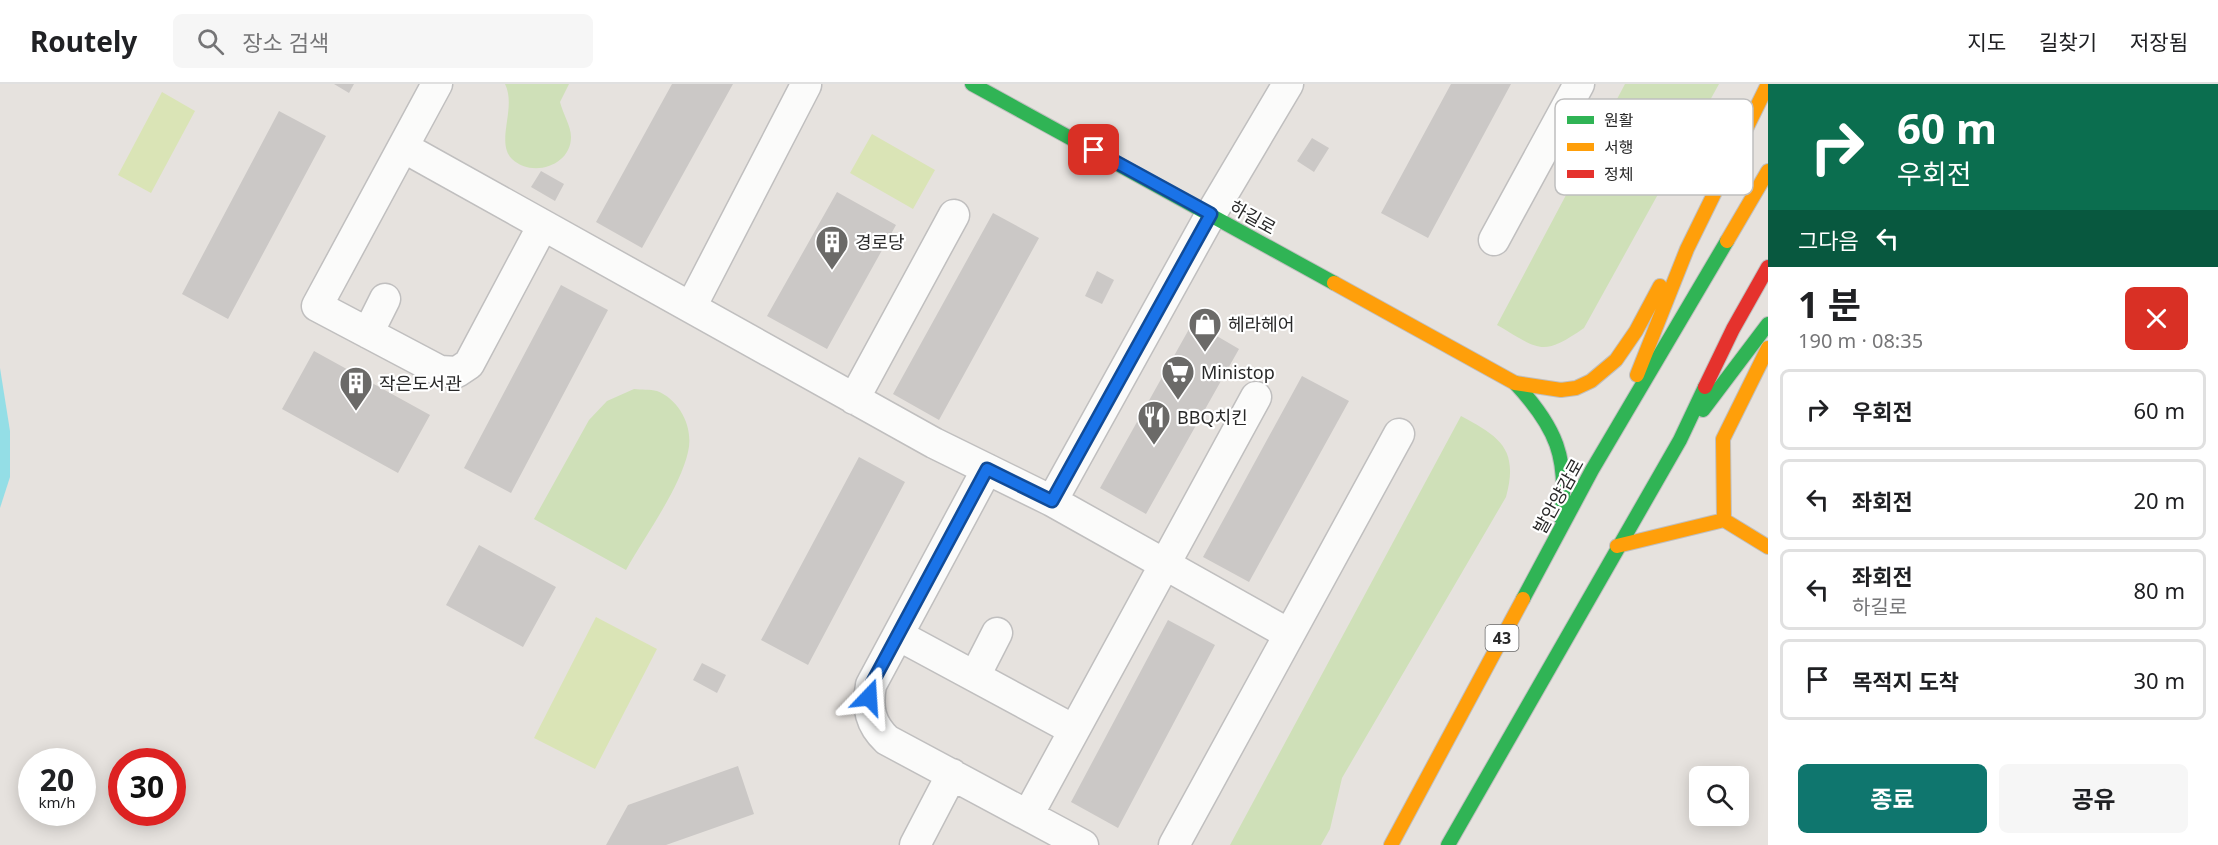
<!DOCTYPE html>
<html lang="ko">
<meta charset="utf-8">
<style>
:root{--surface:#fff;--page:#f6f6f6;--text:#202124;--muted:#757577;--line:#e0e0e0;--accent:#0f766e}
body{margin:0;font-family:"Noto Sans","Noto Sans KR",sans-serif;background:var(--page);color:var(--text);height:100vh;display:flex;flex-direction:column;font-size:22px;white-space:nowrap}
*{box-sizing:border-box;margin:0}
p{font-size:20px;color:var(--muted)}
.icon{flex:none;width:33px;height:33px;fill:none;stroke:currentColor;stroke-width:2;stroke-linecap:round;stroke-linejoin:round}
.map{position:relative;flex:1;overflow:hidden}
.details{display:flex;flex-direction:column;background:var(--surface);width:450px}
.details>*{flex:none}
.guide{background:#0b6e4f;color:#fff;overflow:hidden}
.controls{position:absolute;left:1689px;top:682px;display:grid;gap:12px}
.controls a{display:grid;place-items:center;width:60px;height:60px;border-radius:9px;background:var(--surface);box-shadow:0 3px 15px #0003;font-size:30px}
.speed{position:absolute;left:18px;top:664px;display:flex;gap:12px;font-size:30px;font-weight:700;text-align:center}
.speed>*{display:grid;place-content:center;width:78px;height:78px;border-radius:50%;background:var(--surface);box-shadow:0 3px 15px #0003;line-height:1}
.speed small{font-size:15px;font-weight:400}
.speed .limit{border:9px solid #d22;background:#fff;color:#111}
.pin{position:absolute;display:grid;place-items:center;width:51px;height:51px;color:#fff;margin:-26px;border-radius:12px;box-shadow:0 3px 9px #0006}
.me{position:absolute;width:66px;margin:-33px;rotate:20deg;stroke-linejoin:round;filter:drop-shadow(0 0 4px #0008)}
.turn{display:flex;align-items:center;gap:21px;height:126px;padding:0 30px;font-size:27px}
.turn .icon{width:78px;height:78px;stroke-width:2.5}
.turn b{display:block;font-size:42px;line-height:51px}
.then{display:flex;align-items:center;height:57px;padding:0 30px;background:#0003;gap:12px;font-size:22px}
.round{display:grid;place-items:center;flex:none;width:63px;height:63px;border-radius:9px;background:var(--page)}
.summary{display:flex;align-items:center;justify-content:space-between;height:102px;padding:0 30px}
h1{font-size:36px;font-weight:700;line-height:45px}
.cta{display:flex;gap:12px;margin-top:auto;padding:12px 30px}
.cta a{flex:1;height:69px;border-radius:9px;background:var(--accent);color:#fff;font-size:24px;font-weight:700;line-height:69px;text-align:center}
.cta a+a{background:var(--page);color:var(--text)}
ul{padding:0;list-style:none}
li{display:flex;align-items:center;gap:18px;height:81px;margin:0 12px 9px;padding:0 18px;border:3px solid var(--line);border-radius:9px}
li div{flex:1}
li b{display:block;font-size:22px}
li em{font-style:normal}
header{display:flex;align-items:center;gap:36px;box-sizing:border-box;height:84px;padding:0 30px;background:var(--surface);border-bottom:2px solid var(--line)}
header strong{font-size:28px}
nav{display:flex;gap:33px;margin-inline-start:auto;font-size:21px}
.search{width:420px;height:54px;background:var(--page);display:flex;align-items:center;gap:15px;box-sizing:border-box;padding:0 21px;border-radius:9px;color:var(--muted);font-size:22px}
main{display:flex;flex:1;min-height:0}
.map>svg:first-child{display:block}
.green{fill:#cfe0b8}
.pitch{fill:#dae4b6}
.water{fill:#94dee6}
.building{fill:#cbc8c6}
.lines{fill:none;stroke-linecap:round;stroke-linejoin:round}
.street-casing{stroke:#c0bfbf;stroke-width:33}
.fast-casing{stroke:#c0bfbf;stroke-width:16}
.slow-casing{stroke:#c0bfbf;stroke-width:16}
.jam-casing{stroke:#c0bfbf;stroke-width:16}
.street{stroke:#fbfbfa;stroke-width:30}
.fast{stroke:#30b455;stroke-width:14}
.slow{stroke:#ff9f0a;stroke-width:14}
.jam{stroke:#e5322d;stroke-width:14}
.route-casing{stroke:#114b97;stroke-width:15}
.route{stroke:#1a73e8;stroke-width:10}
.labels{text-anchor:middle;dominant-baseline:central;stroke-width:4.5;stroke-linejoin:round;paint-order:stroke}
.shield{fill:#fff;stroke:#696969;stroke-width:1.5}
.shield-label{font-size:16px;font-weight:bold;fill:#292929}
.street-label{font-size:18px;fill:#292929;stroke:#fff}
.poi-label{font-size:18px;fill:#292929;stroke:#fff;text-anchor:start}
.key{fill:#fff;stroke:#bfbfbf;stroke-width:1.5}
.key-label{font-size:16px;fill:#292929}
</style>
<header>
<strong>Routely</strong>
<div class="search"><svg class="icon" aria-label="search" viewBox="0 0 24 24"><circle cx="10" cy="10" r="6"/><path d="M15 15l6 6"/></svg>장소 검색</div>
<nav><a>지도</a><a>길찾기</a><a>저장됨</a></nav>
</header>
<main>
<div class="map">
<svg width="1768" height="761" viewBox="0 0 1768 761">
<rect width="100%" height="100%" fill="#e6e2de"/>
<path class="green" d="M505,0H569L560,18C563,30 571,42 571,53C571,82 532,94 512,75C495,58 517,24 505,0Z
M1625,0H1719L1584,244C1541,274 1539,265 1497,241Z
M634,305C641,306 650,305 657,307C680,316 694,344 688,368C680,404 645,452 626,486L534,435L589,336L607,317Z
M1461,332C1500,353 1519,365 1506,413L1342,694L1330,745L1321,761H1230Z"/>
<path class="pitch" d="M162,8L195,27L151,109L118,91Z
M872,50L935,86L913,125L850,89Z
M596,533L657,565L595,685L534,654Z"/>
<path class="water" d="M0,284L10,347V393L0,424Z"/>
<path class="building" d="M334,0H354L349,9Z
M672,0H733L642,164L596,138Z
M1451,0H1511L1428,154L1381,129Z
M279,27L326,52L228,235L182,210Z
M1312,54L1329,64L1314,88L1297,77Z
M541,87L564,100L555,117L531,103Z
M837,108L896,141L827,265L767,232Z
M993,129L1039,154L939,336L893,310Z
M1097,187L1114,196L1102,220L1085,212Z
M561,201L608,226L511,409L464,384Z
M1193,238L1239,265L1146,430L1100,404Z
M314,267L430,331L398,389L282,325Z
M1302,292L1349,317L1249,498L1203,473Z
M859,373L905,398L808,581L761,556Z
M479,461L556,503L523,563L446,521Z
M1168,536L1215,561L1118,744L1071,718Z
M702,579L726,591L717,609L693,596Z
M738,682L754,730L666,761H606L628,721Z"/>
<g class="lines">
<g class="street-casing">
<path id="street" d="M437,0L317,222L440,287L457,288L469,280L543,141
M403,63L934,359L1052,417L1211,130L1288,0
M1494,156L1579,0
M691,223L806,1
M368,249L385,215
M854,315L954,131
M987,385L871,601C867,624 870,640 887,656L1083,761
M1052,417L1289,550
M898,551L1074,646
M975,592L997,549
M1028,731L1256,313
M915,761L952,690
M1174,761L1399,350"/>
</g>
<g class="fast-casing">
<path id="fast" d="M972,0L1334,199
M1515,299C1556,343 1569,374 1561,434
M1703,326L1768,240
M1523,515L1592,386L1727,157
M1448,761L1680,356L1705,303"/>
</g>
<g class="slow-casing">
<path id="slow" d="M1727,157L1768,87
M1334,199L1515,299L1561,306L1576,304L1591,297L1616,276L1636,247L1660,202
M1768,264L1723,355L1724,436L1768,463
M1637,291L1687,165L1768,0
M1617,462L1724,436
M1391,761L1523,515"/>
</g>
<g class="jam-casing">
<path id="jam" d="M1705,303L1733,245L1768,183"/>
</g>
<use href="#street" class="street"/>
<use href="#fast" class="fast"/>
<use href="#slow" class="slow"/>
<use href="#jam" class="jam"/>
</g>
<g class="lines">
<g class="route-casing">
<path id="route" d="M869,613L871,601L987,385L1052,417L1211,130L1094,66"/>
</g>
<use href="#route" class="route"/>
</g>
<defs>
<g id="building-pin" transform="scale(1.725)"><path d="M0 17L-7.5 6A9.5 9.5 0 1 1 7.5 6Z" fill="#6b6a68" stroke="#fff"/><path d="M-4-6H4V6H1V3H-1V6H-4ZM-2.5-4.3h1.7v1.8h-1.7ZM.8-4.3h1.7v1.8H.8ZM-2.5-1h1.7V.8h-1.7ZM.8-1h1.7V.8H.8Z" fill="#fff"/></g>
<g id="shop-pin" transform="scale(1.725)"><path d="M0 17L-7.5 6A9.5 9.5 0 1 1 7.5 6Z" fill="#6b6a68" stroke="#fff"/><path d="M-5-2.5h2.3a2.7 3.5 0 0 1 5.4 0H5L5.5 6h-11ZM-1.5-2.5h3a1.5 2.3 0 0 0-3 0Z" fill="#fff"/></g>
<g id="supermarket-pin" transform="scale(1.725)"><path d="M0 17L-7.5 6A9.5 9.5 0 1 1 7.5 6Z" fill="#6b6a68" stroke="#fff"/><path d="M-6-5.5h2.5l.6 2H6L4.5 2H-2.5L-4.4-4H-6ZM-1.5 3.2a1.3 1.3 0 1 0 .1 0ZM3 3.2a1.3 1.3 0 1 0 .1 0Z" fill="#fff"/></g>
<g id="restaurant-pin" transform="scale(1.725)"><path d="M0 17L-7.5 6A9.5 9.5 0 1 1 7.5 6Z" fill="#6b6a68" stroke="#fff"/><path d="M-5-6h1v4h1v-4h1v4h1v-4h1v5L-1.5 .5V6h-2V.5L-5-1ZM5-6V6H3V1.5H1.5Q1.5-4 5-6Z" fill="#fff"/></g>
</defs>
<g fill-rule="evenodd">
<use href="#building-pin" x="832" y="158"/>
<use href="#shop-pin" x="1205" y="240"/>
<use href="#supermarket-pin" x="1178" y="288"/>
<use href="#building-pin" x="356" y="299"/>
<use href="#restaurant-pin" x="1154" y="333"/>
</g>
<g class="labels">
<rect class="shield" x="1485.5" y="541" width="33" height="26" rx="4.5"/>
<g class="shield-label">
<text x="1502" y="554">43</text>
</g>
<g class="street-label">
<text transform="translate(1253 133) rotate(29)">하길로</text>
<text transform="translate(1558 412) rotate(-61)">발안양감로</text>
</g>
<g class="poi-label">
<text x="855" y="158">경로당</text>
<text x="1228" y="240">헤라헤어</text>
<text x="1201" y="288">Ministop</text>
<text x="379" y="299">작은도서관</text>
<text x="1177" y="333">BBQ치킨</text>
</g>
</g>
<rect x="1555" y="15" width="198" height="96" rx="9" class="key"/>
<rect x="1567" y="32" width="27" height="8" fill="#30b455"/>
<rect x="1567" y="59" width="27" height="8" fill="#ff9f0a"/>
<rect x="1567" y="86" width="27" height="8" fill="#e5322d"/>
<g class="key-label">
<text x="1604" y="42">원활</text>
<text x="1604" y="69">서행</text>
<text x="1604" y="96">정체</text>
</g>
</svg>
<div class="controls">
<a><svg class="icon" aria-label="search" viewBox="0 0 24 24"><circle cx="10" cy="10" r="6"/><path d="M15 15l6 6"/></svg></a>
</div>
<div class="speed"><div>20<small>km/h</small></div><div class="limit">30</div></div>
<div class="pin" style="left:1094px;top:66px;background:#d93025"><svg class="icon" aria-label="arrive" viewBox="0 0 24 24"><path d="M6 21V4h12l-3 4 3 4H6"/></svg></div>
<svg class="me" style="left:869px;top:613px" viewBox="-20 -20 40 40"><path d="M0-17L14 15 0 8-14 15z" fill="#1a73e8" stroke="#fff" stroke-width="4"/></svg>
</div>
<section class="details">
<div class="guide">
<div class="turn"><svg class="icon" aria-label="right" viewBox="0 0 24 24"><path d="M7 20v-9h11M14 6l5 5-5 5"/></svg><div><b>60 m</b>우회전</div></div>
<div class="then">그다음<svg class="icon" aria-label="left" viewBox="0 0 24 24"><path d="M17 20v-9H6M10 6l-5 5 5 5"/></svg></div>
</div>
<div class="summary"><div><h1>1 분</h1><p>190 m · 08:35</p></div><a class="round" style="background:#d93025;color:#fff"><svg class="icon" aria-label="close" viewBox="0 0 24 24"><path d="M6 6l12 12M18 6L6 18"/></svg></a></div>
<ul>
<li><svg class="icon" aria-label="right" viewBox="0 0 24 24"><path d="M7 20v-9h11M14 6l5 5-5 5"/></svg><div><b>우회전</b></div><em>60 m</em></li>
<li><svg class="icon" aria-label="left" viewBox="0 0 24 24"><path d="M17 20v-9H6M10 6l-5 5 5 5"/></svg><div><b>좌회전</b></div><em>20 m</em></li>
<li><svg class="icon" aria-label="left" viewBox="0 0 24 24"><path d="M17 20v-9H6M10 6l-5 5 5 5"/></svg><div><b>좌회전</b><p>하길로</p></div><em>80 m</em></li>
<li><svg class="icon" aria-label="arrive" viewBox="0 0 24 24"><path d="M6 21V4h12l-3 4 3 4H6"/></svg><div><b>목적지 도착</b></div><em>30 m</em></li>
</ul>
<div class="cta"><a>종료</a><a>공유</a></div>
</section>
</main>
